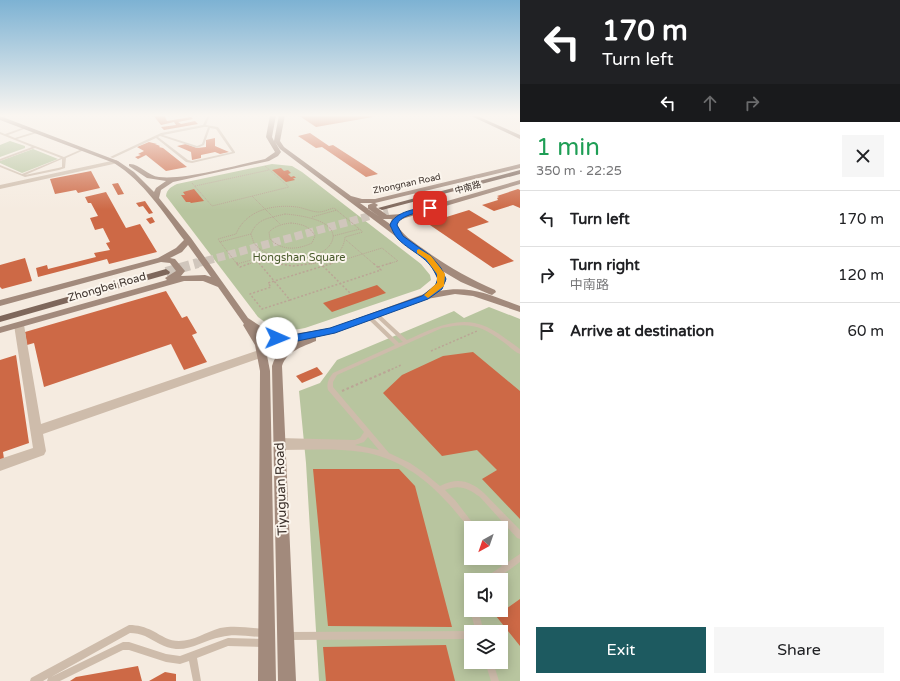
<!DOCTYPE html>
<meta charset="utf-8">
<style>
:root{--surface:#fff;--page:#f6f6f6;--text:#202124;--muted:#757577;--line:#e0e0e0;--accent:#1d5a60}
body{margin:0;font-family:"Varela Round","Noto Sans SC",sans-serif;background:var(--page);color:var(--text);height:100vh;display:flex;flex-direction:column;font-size:15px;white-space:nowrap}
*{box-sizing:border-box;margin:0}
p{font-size:13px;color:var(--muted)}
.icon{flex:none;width:22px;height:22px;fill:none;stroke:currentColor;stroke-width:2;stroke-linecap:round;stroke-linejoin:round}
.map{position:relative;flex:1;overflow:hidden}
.panel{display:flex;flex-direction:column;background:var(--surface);width:380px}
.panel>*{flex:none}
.top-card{background:#202124;color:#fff;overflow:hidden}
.needle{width:26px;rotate:220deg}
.tools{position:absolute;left:464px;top:521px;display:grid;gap:8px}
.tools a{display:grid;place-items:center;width:44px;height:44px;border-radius:0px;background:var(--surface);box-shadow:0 2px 10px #0003;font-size:20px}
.pin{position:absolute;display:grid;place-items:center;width:34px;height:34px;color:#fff;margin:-17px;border-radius:8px;box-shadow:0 2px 6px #0006}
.me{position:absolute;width:44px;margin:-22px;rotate:91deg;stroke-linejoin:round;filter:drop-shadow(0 0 3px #0008)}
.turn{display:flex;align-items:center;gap:14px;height:84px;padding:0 16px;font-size:18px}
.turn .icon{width:52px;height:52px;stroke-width:2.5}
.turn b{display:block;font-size:28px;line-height:34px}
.lanes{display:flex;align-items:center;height:38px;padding:0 16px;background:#0003;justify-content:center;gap:20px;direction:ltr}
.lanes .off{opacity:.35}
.round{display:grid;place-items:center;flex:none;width:42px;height:42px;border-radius:0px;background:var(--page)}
.headline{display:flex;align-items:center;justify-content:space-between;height:68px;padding:0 16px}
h1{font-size:24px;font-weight:600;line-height:30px;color:#1e9e55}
.button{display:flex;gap:8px;margin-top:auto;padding:8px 16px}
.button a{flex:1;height:46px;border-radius:0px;background:var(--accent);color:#fff;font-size:16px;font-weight:600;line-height:46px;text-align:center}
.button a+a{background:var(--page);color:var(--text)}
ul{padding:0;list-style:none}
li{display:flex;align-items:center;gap:12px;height:56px;padding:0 16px;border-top:1px solid var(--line)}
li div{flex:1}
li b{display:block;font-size:15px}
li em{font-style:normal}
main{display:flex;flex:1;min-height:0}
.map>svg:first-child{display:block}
.green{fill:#b8c59f;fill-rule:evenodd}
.building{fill:#cd6946}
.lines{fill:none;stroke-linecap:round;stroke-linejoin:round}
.primary-tunnel-far1{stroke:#d0c6bc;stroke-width:8;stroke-dasharray:8 3.5;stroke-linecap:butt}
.primary-tunnel{stroke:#d0c6bc;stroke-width:10;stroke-dasharray:10 4.5;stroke-linecap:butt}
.path-far2{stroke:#baa595;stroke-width:1;stroke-dasharray:1 1;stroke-linecap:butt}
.path-far1{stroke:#baa595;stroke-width:1.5;stroke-dasharray:2 2;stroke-linecap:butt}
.path{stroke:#baa595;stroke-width:2;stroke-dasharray:2.5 2.5;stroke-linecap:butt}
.lane{fill:#cebcab;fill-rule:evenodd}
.street{fill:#cebcab;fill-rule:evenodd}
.secondary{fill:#a28a7c;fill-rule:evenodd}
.primary{fill:#7e675b;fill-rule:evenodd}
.route{fill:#1a73e8;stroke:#114b97}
.slow{fill:#f59e0b}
.labels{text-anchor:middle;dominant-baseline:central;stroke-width:4;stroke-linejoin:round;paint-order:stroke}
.far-street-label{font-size:9px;fill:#3b302a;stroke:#fbf5ed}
.park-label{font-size:11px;fill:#495b2c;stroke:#fbf5ed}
.street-label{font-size:11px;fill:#3b302a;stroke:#fbf5ed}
.near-street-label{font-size:13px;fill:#3b302a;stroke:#fbf5ed}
</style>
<main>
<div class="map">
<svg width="520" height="681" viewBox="0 0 520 681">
<rect width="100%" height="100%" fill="#f5ebe0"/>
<path class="green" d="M10,141L25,146V148L0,157V145Z
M33,149L58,159L22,173L0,163V161Z
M272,164L292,166L302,172L421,264L430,275L431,280L420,289L305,328C286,332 273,329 258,317L166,196C167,189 171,187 177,184Z
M489,307L520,319V681H319L306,463L299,391L320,383L337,360L454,311L464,318ZM471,528H501V558H471ZM471,580H501V610H471ZM471,632H501V662H471Z"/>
<path class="building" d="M153,115H164L167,121L191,117L193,119L178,122L181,124L195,121L198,124L164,130L161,127L176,125L174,122L161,125Z
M298,115H370L373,117L316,127Z
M310,133L329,146L333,145L378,174L366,177L322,147L316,148L298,136Z
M215,138V146L229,152L220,154L215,152L201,155V158L192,160L191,152L177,146L186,144L197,148L206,147V140Z
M149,142L157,144H155L160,146L159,147L163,148L187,167L166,171L146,155L138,159L135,157L141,155L138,154L144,151L137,147Z
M281,168L284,171L288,170L291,173L288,174L291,177L294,176L296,178H293L295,180L286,182L272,170Z
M91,171L100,188L78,193L76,190L55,194L50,179Z
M118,183L124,194L118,195L112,184Z
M194,189L204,201L191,203L190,202H186L181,195H185L183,192Z
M518,189L520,190V208L513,205L494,211L482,205L498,200L497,198L499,197L497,196Z
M106,192L126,228L140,224L157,252L109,264L107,259L38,277L36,268L47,265L48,269L96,257L94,253L110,250L106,243L110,242L103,228L95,230L90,218L98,216L91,203H88L85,197Z
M145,201L153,213L149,214L143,206L139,207L136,203Z
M469,210L489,222L467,229L514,261L493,268L427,223Z
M152,217L155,222L150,224L146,219Z
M25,258L32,281L2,289L0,287V265Z
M377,285L386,293L332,312L323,303Z
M166,291L182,318L187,316L197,333L192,335L207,362L184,370L171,344L44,387L34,343L27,345L25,332Z
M473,352L520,391V519L482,479L497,470L477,450L442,456L383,393L402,375L443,356Z
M16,355L29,443L3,452L4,459L0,461V360Z
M317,367L323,374L302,383L296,376Z
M313,469H399L415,486L452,627L328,626Z
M520,599V646L496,616Z
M446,645L455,681H326L323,647Z
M138,666L142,681H70L76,677Z
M165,672L176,674V681H149Z"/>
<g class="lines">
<path class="primary-tunnel-far1" d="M195,264L388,211"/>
<path class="primary-tunnel" d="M166,272L198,263"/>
<path class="path-far2" d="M265,166L289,187
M192,183L212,206L289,187
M195,186L269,170
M252,196L280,224
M285,214C297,215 335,219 333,238C332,243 329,247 325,250C308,263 267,261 254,243C253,241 252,237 251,234C257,218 270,218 285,214Z
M312,217L337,210
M291,223C301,224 310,226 315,236L312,243C297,250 282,251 270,239L269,232C275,226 282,224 291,223Z
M251,234L220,242L237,264L269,255
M333,236L360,229
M346,240L374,264
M220,242L218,239L236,234C246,210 273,204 297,207C304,208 312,212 319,212C324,212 329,209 334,208L363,232
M258,262L260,264
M320,263L321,264
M248,264L261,261L276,264
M311,264C328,261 343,256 345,237L363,232
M330,264L382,248L398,261L388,264"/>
<path class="path-far1" d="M236,263H240
M259,263L290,300L381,270L373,263
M273,263L293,266L315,263
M320,263L350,293
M237,264L240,267L251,263
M378,267L391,263
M290,300L262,309L250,294L271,287L268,283L333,263
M431,351L477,331
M388,371L401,365"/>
<path class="path" d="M342,391L390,370"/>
<path class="lane" d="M208,115H210L206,125L218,127L235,152V153L192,163L186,162L156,138L113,158L110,157L161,133L203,125ZM204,127H208L202,144L197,146L163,135ZM210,128L216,129L232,152L192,161L188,160L158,137L160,136L197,148L204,145Z
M25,127L27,128L8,135L15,138L37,131V133L17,139L64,157L82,149L84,150L66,158L65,168L59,170L25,177L0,167V165L22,174L61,158L35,148L0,161V159L32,147L0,134V132L5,134ZM62,159V167L58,168L25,175Z
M377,313L379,314L407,340C432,329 459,314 487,327C499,333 509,341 520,349V354C513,351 508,345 502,341C481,325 468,322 442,328L337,375L333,382V387L389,453L410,463L423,472L440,486C458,477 470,481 484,493L520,530V539L517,538L480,497C468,488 459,484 445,490L455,500L475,526L477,528H471V530C462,520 454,509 445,500C423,476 395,457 362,452C335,448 307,450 280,450L278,449L277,447L278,445L280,444H305H279L277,443L276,441L277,439L279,438L355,440L360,438L364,432L328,390C326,383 329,378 333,373L395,345L367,318V316H371L399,343L403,342L375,316V315ZM368,437L379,450L355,445L364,442Z
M520,554V562L495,580H485L486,577L502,566L496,561L495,558H501V555L508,562Z
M471,608V610H478L484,632H476L470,610Z
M129,625C138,625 145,627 153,631C162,636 169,641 179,641C194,641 206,632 220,628C235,625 250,628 264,629L267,630L268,633L267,636L264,637C250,637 235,633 221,637C205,640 192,650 176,649C164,648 155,641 145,636C140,634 135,633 130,633L51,677L123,642H129L166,654L180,656L228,638L264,639L267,640L268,643L267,646L264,647L228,646L197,658L201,681H193L189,661L180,664L166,662L129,650H123L60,681H47L48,678L43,681H30L31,678Z
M471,631L474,632H471V639L288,640L285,639L284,636L285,633L288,632Z
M485,662H493L499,681H491Z"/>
<path class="street" d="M116,160L119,162L118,163L0,189V185Z
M19,322L24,325L41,424L262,349H288L289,352L288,355L263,357L43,434L46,451L44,455L0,471V459L33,448L14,325Z"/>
<path class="secondary" d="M270,115H276L272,137L274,141L279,115H285L280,141L284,147L351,196L362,199H375L520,164V168L375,203L378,205L376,207L387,215L402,214L520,180V184L405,218L398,221L397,225C403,235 412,241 422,248C446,266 468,278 495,290L496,292L492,295L489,294L461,282L444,272L446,281L439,291C471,285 490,295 520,306V312L473,296L455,294L427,299L335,333L316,337V341C302,347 287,351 282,366L296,681H278L272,366C276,352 285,346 299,340C283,343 271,342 258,333L265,345L270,371L276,681H258L260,371L255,345L243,325L244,324L218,287L203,281H184L0,333V327L167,280L165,278L176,271L170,263L161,262L0,306V300L158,258L176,248L184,240C163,212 144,182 114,163L0,120V116L118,161L134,172L154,192L156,188L166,181L147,178L129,166V164C139,163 148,176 159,177C187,180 236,165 265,159L275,152L266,137ZM275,142L280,149L431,263L430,264L437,278L436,284L424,294L331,328L287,335H278L268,331L248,318L191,238L159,198L161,190L173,182L269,161L278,156L281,152ZM360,203H373L368,205V209L383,219H392L390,224ZM188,245L211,277L205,275L181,276L185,271L175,259L170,258L182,252Z
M469,115H475L520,135V139Z"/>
<path class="primary" d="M520,170V174L382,210L378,208Z
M166,269L170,272L169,274L0,322V316Z"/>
</g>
<linearGradient id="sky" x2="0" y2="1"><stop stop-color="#7db2d3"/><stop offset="0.55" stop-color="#faf6f1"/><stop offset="1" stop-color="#faf6f1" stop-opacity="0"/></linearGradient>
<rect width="520" height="210" fill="url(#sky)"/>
<path class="route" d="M430,206L432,207V209C423,212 400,214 397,225L403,236L431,256L441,268L446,279L442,289L428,299L335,333L293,342L274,340L273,338L274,335H293L330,328L422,296L435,286L438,279C429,256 413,254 398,239C394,235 392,229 390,225C395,211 417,209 430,206Z"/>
<path class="slow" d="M419,249L431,256L445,274L444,286L428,298L424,295L437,283V274L426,259L417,253V250Z"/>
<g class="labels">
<g class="far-street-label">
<text transform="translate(407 184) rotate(-12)">Zhongnan Road</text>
<text transform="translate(468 188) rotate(-16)">中南路</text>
</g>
<g class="park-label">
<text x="299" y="257">Hongshan Square</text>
</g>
<g class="street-label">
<text transform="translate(107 287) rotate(-16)">Zhongbei Road</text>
</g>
<g class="near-street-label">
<text transform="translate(281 489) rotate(-92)">Tiyuguan Road</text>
</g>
</g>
</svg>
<div class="tools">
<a><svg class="needle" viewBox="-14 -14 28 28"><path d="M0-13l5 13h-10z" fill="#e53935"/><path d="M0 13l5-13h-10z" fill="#757577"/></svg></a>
<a><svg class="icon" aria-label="sound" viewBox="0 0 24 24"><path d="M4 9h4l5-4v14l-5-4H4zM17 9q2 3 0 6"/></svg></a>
<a><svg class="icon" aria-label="layers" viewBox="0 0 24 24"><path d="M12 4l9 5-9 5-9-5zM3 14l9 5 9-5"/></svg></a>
</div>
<div class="pin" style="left:430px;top:208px;background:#d93025"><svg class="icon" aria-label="arrive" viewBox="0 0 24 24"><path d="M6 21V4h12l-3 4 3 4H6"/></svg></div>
<svg class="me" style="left:277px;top:338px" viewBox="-20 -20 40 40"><circle r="19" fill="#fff"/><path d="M0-13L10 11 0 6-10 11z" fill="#1a73e8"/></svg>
</div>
<section class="panel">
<div class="top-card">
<div class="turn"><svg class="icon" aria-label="left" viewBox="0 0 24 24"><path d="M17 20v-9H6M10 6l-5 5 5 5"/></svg><div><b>170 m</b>Turn left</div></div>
<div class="lanes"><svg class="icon" aria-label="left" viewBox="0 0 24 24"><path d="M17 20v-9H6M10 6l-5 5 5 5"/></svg><svg class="icon off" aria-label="ahead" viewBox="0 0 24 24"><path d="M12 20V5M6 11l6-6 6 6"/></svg><svg class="icon off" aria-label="right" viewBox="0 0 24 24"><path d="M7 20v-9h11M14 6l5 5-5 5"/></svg></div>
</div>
<div class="headline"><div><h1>1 min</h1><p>350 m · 22:25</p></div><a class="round"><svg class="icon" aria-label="close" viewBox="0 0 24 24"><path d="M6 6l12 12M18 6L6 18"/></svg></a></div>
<ul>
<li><svg class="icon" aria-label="left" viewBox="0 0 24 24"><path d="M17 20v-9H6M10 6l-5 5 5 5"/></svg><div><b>Turn left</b></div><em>170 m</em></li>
<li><svg class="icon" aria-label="right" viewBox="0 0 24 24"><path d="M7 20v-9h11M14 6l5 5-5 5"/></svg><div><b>Turn right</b><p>中南路</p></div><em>120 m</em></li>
<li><svg class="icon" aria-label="arrive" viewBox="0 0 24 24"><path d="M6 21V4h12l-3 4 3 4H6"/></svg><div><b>Arrive at destination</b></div><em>60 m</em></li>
</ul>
<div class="button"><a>Exit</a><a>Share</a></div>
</section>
</main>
